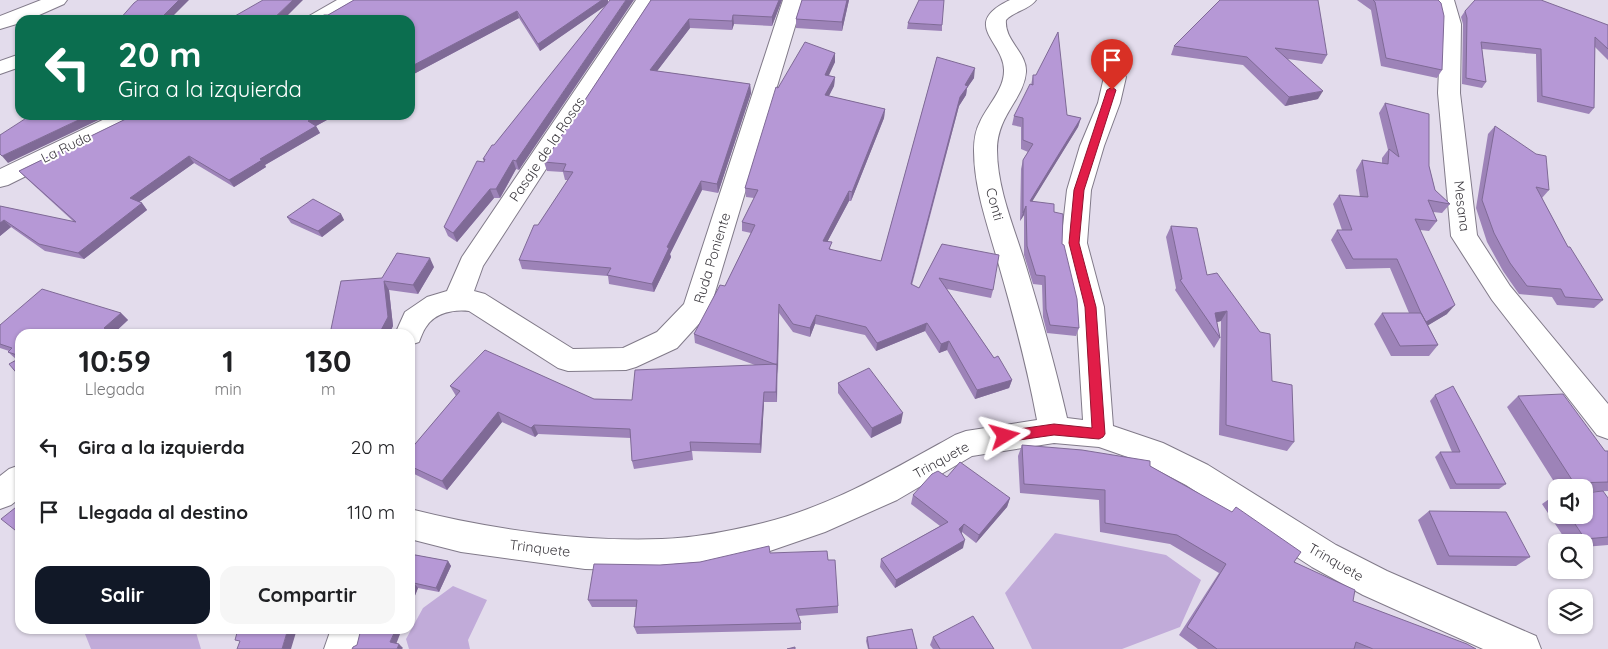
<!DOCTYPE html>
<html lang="es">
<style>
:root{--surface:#fff;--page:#f6f6f6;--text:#202124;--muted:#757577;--accent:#111827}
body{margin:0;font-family:Quicksand,sans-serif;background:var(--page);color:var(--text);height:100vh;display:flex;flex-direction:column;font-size:19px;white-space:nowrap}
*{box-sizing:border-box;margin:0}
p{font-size:16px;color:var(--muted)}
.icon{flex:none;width:28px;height:28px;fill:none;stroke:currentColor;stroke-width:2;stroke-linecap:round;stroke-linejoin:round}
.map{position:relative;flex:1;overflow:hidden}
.panel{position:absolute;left:15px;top:329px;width:400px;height:305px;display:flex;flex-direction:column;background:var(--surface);border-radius:15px;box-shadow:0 1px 4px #0004}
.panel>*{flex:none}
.hud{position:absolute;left:15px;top:15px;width:400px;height:105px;border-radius:15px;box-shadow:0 1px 4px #0004;background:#0b6e4f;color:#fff;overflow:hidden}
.fabs{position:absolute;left:1548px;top:479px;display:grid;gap:10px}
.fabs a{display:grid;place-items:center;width:45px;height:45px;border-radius:10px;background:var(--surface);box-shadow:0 1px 4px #0004;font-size:25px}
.pin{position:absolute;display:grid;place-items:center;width:42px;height:42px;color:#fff;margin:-51px -21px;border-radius:50% 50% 50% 0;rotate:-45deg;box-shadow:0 0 5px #0007}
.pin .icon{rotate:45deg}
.me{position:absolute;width:55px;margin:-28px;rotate:82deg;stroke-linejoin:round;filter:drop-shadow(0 0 4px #0008)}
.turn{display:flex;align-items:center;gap:18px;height:105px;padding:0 20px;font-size:22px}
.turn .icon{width:65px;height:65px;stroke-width:2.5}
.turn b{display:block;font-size:35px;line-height:42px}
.eta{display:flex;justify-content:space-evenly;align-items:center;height:85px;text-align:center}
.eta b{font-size:30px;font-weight:700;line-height:35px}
.primary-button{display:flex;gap:10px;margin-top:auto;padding:10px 20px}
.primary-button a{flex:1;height:58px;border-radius:15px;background:var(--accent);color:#fff;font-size:20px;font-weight:700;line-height:58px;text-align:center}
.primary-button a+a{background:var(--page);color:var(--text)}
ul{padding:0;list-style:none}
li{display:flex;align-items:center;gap:15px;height:65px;padding:0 20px}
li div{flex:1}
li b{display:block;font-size:19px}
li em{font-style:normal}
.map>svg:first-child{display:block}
.green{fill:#c1abd9}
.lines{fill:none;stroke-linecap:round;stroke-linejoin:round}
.minor-casing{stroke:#817a89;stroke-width:2}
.minor{fill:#fff;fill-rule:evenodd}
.wall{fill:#9d83b8}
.shaded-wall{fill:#7f6a96}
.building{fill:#b698d6;stroke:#7f6a96}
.route{fill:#e11d48;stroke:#92132f}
.labels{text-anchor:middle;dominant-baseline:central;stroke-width:4;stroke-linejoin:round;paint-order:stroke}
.street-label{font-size:14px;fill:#3d3a40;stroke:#fff}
</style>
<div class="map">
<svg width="1608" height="649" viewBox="0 0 1608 649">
<rect width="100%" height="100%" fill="#e3dcec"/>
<path class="green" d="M1055,533L1166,555L1201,580L1180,627L1122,649H1032L1005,593Z
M453,586L487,600L468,640L470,649H409L406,639L423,608Z
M83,629H195L201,649H91Z"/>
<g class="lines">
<g class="minor-casing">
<path id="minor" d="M41,0H67L64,4L28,20H20V23L0,29V16Z
M337,0H361L358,4L330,20H306L309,16Z
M636,0H650L653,4L483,266L474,291L485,294L573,349L623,348L657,332L684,304L783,0H803L710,309L706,316L677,348L636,367L626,370L568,371L558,368L469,311C454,309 434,313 426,327C423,331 421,337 419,342L410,345V334H395L405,312L427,297L447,291L462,257Z
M1010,0H1036C1029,10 1014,11 1006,20C1004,41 1027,52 1026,72C1024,99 997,115 997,150C997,187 1013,225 1024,260C1040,312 1055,365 1067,418L1083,420L1076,307L1061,243L1067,190L1080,146L1098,103L1104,77L1107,72L1115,71L1123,72L1126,77L1120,103L1104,146L1091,190L1087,243L1104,307L1113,426L1163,443L1208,465L1336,545L1387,571L1536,636L1541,649H1483L1363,595L1312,567L1186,485L1142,462L1099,447L1054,443L972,456L897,500L825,532L764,553L700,567L662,571L585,569L461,552L410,539V509C489,529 580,542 662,539C695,538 730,531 763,523C832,506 894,469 955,435L966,431L1037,420C1027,366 1013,314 998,262C988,226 974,189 974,151C974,141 975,131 980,122C987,106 1004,90 1004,71C1005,42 959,24 1010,0Z
M1434,0H1454L1461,24L1460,93L1477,235L1510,286L1608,404V439L1597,435L1492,300L1451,236L1438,93L1441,24Z
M20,54V67L0,74V61Z
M113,115H142L139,120L8,185L0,187V169Z
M20,465V498L11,505L0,509V476L9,469Z
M331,629H365L360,649H324Z"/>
</g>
<use href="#minor" class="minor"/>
</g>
<path class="wall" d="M354,0H608V3L519,170L516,169L500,198H494L457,242L448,236L444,227L484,162L483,159L606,5L540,51L519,18L410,76V20L328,15Z
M651,0H782L772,26L734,24L732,30L690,28L657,71L750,84L751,93L718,193L702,190L670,254L671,257L654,292L609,284L608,276L522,269L519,260L538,225L568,180H565L563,172L547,171L544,162Z
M802,0H849L842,31L796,28V19Z
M1220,0L1327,55L1322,64L1288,59L1318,99L1285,106L1243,65L1171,55L1174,46Z
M1357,0H1438L1442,70L1437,78L1381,66L1371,10Z
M1465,11L1608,25V60L1595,47L1594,108L1589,114L1537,102L1536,54L1482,49L1486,82L1482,88L1462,84L1463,24L1461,17Z
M908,23L942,25V31L907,29Z
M835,53V62L828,75L835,77L834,86L829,96L885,109L884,118L851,201H849L827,242L831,250L881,261L937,57L974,78L967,88L966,95L959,106L912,285L919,288L942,244L993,290L991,298L947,289L994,358L1012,380L1009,388L975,399L947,350L939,353L925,331L876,351L865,335L815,324L810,337L793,332L779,313L777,402H764L761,453L692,451L693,460L634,469L632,461L631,438L538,434L535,437L502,422L447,490L410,472V450L456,396L450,386L594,399L632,400L755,365L695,343L694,334L725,286L751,233L742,231V222L754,198L746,197L745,188L778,88Z
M1033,75L1067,115L1081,118L1078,127L1032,201L1054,212L1062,244L1079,328L1076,336L1047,333L1043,317L1042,285L1033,284L1024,255V215L1020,221L1021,169L1023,160L1028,152L1021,149V127L1012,125L1014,116L1031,85Z
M1385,103L1429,166L1435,190L1450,204L1442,213L1433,212L1437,221L1429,231L1420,230L1447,314L1428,325L1438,345L1429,356H1391L1374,324L1382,313H1409L1390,268L1346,269L1331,240L1337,230H1342L1333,204L1339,195L1360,197L1356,170L1362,160L1382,163V158L1388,150L1379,113Z
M134,115H336L316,126L320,133L265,165L266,167L234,187L194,163L139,202L142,203L147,210L84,259L45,251L11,227L0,236V206L74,222L26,178L19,171Z
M1495,126L1549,190L1542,198L1568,247L1603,300L1594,308L1557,305L1552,297L1519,294L1503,271L1487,242L1476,208L1488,134Z
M341,214L344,220L322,237L291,223L287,217Z
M1171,226L1207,275L1272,381L1294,442L1287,451L1219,435L1221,321L1217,322L1220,338L1214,348L1175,290L1176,288L1166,237Z
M434,267L418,294L389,290L393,326L389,334H330L382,278Z
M121,313L128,320L113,334H20V377L17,360L8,352L9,351L0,348V325Z
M838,383L901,423L871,438L838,393Z
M1435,395L1506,484L1499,489H1450L1435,457L1440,452H1452L1430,401Z
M1518,396L1605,451H1608V491L1584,492V488H1558L1507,407Z
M1022,445L1150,466L1353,601L1476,649H1198L1179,635L1219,573L1170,544L1100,532L1099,500L1020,493L1018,456Z
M947,477L1010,498L1007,507L976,543L962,532L963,548L895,588L880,567L881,559L940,526L911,504L913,495Z
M1555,495H1556V515H1584L1608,498V545L1584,547V542H1567L1542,504Z
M1429,511L1530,557L1516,566L1437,565L1418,520Z
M770,553L828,560L838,606V613L798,616L801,623V630L637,634L634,627L636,607H592L588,600L660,565L700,562Z
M410,554L448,561L451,566L439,592L418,588L410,608Z
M867,637L917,649H868L866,641Z
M933,637L994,649H933L930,645Z"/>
<path class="shaded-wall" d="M179,0H189L169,20H159Z
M293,0H303L283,20H272Z
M602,0H608V4L540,51L538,44Z
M626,0H634L519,170L516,161Z
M779,0H782L772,26V17Z
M847,0H849L842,31V22Z
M517,11L519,18L410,76V67Z
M733,15L734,24L732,30V21Z
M689,19L690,28L651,79L650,70Z
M835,53V62L825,84V75Z
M975,68L974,78L967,88L966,95L959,106L909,293L911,284L960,97L965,85Z
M835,77L834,86L824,105L825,95Z
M750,84L751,93L718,193L717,184Z
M1323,91L1318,99L1285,106L1289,97Z
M885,109L884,118L851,201L852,192Z
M89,115H109L8,163L2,156Z
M320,115H336L316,126L320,133L265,165L266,167L234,187L229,180L260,159L308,121Z
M1081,118L1078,127L1027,210L1030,201Z
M189,156L194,163L135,205L130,198Z
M513,160L516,169L500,198L496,189Z
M701,181L702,190L670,254L671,257L654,292L652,284L667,247Z
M490,189L494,198L457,242L453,233Z
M849,191V201L823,250V241Z
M142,203L147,210L84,259L78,253Z
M1026,206L1024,215L1020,221L1023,213Z
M341,214L344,220L322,237L318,231Z
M4,220L11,227L0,236V223Z
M430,258L434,267L418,294L413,285Z
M384,281L389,290L393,326L389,334H379Z
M779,304V313L778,374L777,365Z
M1455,305L1447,314L1417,332L1425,322Z
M1227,311L1221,321L1209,324L1215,313Z
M121,313L128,320L113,334H110L104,328Z
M816,315L815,324L810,337V328Z
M927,323L925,331L876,351L877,343Z
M949,341L947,350L939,353L941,344Z
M777,364V402L776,392Z
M1012,380L1009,388L975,399L977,390Z
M764,392V402L761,453L760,444Z
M498,412L502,422L447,490L442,481Z
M903,413L901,423L871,438L872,428Z
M534,425L538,434L535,437L531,428Z
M1010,498L1007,507L976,543L979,535Z
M964,524L962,532L957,538L959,529Z
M965,540L963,548L895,588L896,580Z
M448,561L451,566L439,592L436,588Z
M414,583L418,588L410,608V594Z
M288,629H297L291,649H282Z
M396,629H402L395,647L390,642Z
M399,644L403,648L402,649H397Z"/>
<path class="building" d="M138,0H179L159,20H119L134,3Z
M263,0H293L272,20H228Z
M354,0H602L538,44L517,11L410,67V20H316L324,15H328Z
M610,0H626L516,161L513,160L496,189H490L453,233L444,227L477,161L484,162L485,159H483L492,145H494Z
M651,0H779L772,17L733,15L732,21L689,19L650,70L750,84L717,184L701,181L667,247L669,248L652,284L607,275L611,268L519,260L534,225H538L573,172L563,171L566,164L544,162Z
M802,0H847L842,22L796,19Z
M919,0H944L942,25L908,23Z
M1220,0H1318L1327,55L1275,48L1323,91L1289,97L1247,57L1174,46Z
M1373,0H1438L1441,3L1444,16L1442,70L1386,58L1375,2Z
M1475,0H1541L1608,25V49L1595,37L1594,108L1542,96L1541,49L1481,42L1486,82L1466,78L1467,18L1465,11Z
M1058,32L1067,115L1081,118L1030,201L1054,204V212L1063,214L1062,244L1064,245L1077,299L1079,328L1050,325L1046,309L1045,276L1036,275L1027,246L1026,206L1023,213V160L1033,144L1023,140V118L1014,116L1030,84L1033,85V75H1036Z
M805,42L835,53L825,75L835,77L825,95L885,109L852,192L849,191L823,241L832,242L829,249L881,261L937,57L975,68L965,85L968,86L960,97L911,284L919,288L942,244L999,255L993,290L939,278L994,358L998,356L1012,380L977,390L949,341L941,344L927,323L877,343L866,327L816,315L810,328L793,324L779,304L777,365L694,334L720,285L725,286L755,225L742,222L758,190L745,188L776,87L778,88Z
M1385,103L1429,114V166L1435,190L1450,204L1428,200L1437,221L1415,219L1455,305L1426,322L1421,313L1397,259H1353L1337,230H1352L1339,195L1368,197L1362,160L1388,164L1389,149L1399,157Z
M31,115H89L2,156L0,154V135Z
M134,115H320L308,121L316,126L260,159L262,160L229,180L189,156L130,198L142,203L78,253L39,244L4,220L0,223V206L76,222L19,171Z
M1495,126L1536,154L1546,156L1549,190L1536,187L1568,247H1570L1603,300L1565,297L1561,289L1527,286L1510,263L1494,233L1482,200Z
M313,199L341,214L318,231L287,217Z
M1171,226L1197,228L1207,275L1217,273L1260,332L1270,334L1272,381L1292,385L1294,442L1226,425L1227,311L1215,313L1220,338L1180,280L1182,279Z
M397,253L430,258L413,285L384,281L388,317L379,334H330L341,281L382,278Z
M42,289L121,313L104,328L111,334H20V356L8,352L12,348L0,344V325Z
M1382,313H1421L1438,345L1400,346Z
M485,350L594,399L632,400L635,370L777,364L776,392H764L760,444L690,442L691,451L632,461L630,429L534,425L531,428L498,412L442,481L410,466V450L460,391L450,386Z
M20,358V377L9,364Z
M869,368L903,413L872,428L838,383Z
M1453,386L1506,484H1456L1440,452H1460L1435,395Z
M1563,394L1605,451H1608V482L1574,483L1518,396Z
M1022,445L1082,450L1150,461V466L1232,512L1236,507L1301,552L1294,562L1355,590L1353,601L1467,644L1476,649H1373L1356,642L1354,649H1217L1187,627L1226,564L1177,535L1105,523V490L1024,484Z
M960,462L1010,498L979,535L964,524L959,529L965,540L896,580L881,559L948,522L913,495L932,474L938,471L947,477Z
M1603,491L1608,498V537L1585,539L1569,515H1584V493Z
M20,504V534L1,519Z
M1429,511L1506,512L1530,557L1449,556Z
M769,546L770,553L827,551L828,560H835L838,606L796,609L801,623L634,627L637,600H588L594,564L660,565L700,562Z
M410,554L448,561L436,588L414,583L410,594Z
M973,616L994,649H940L933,637Z
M238,629H288L282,649H237L240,641L235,640Z
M361,629H396L390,642L399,644L397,649H352L353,647L357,645Z
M912,629L917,649H869L867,637Z
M795,647V649H787Z"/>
<path class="route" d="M1112,87L1116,90L1084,190L1079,243L1096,307L1105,434L1103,437L1099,439L1054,435L1005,442L1001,440L999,436L1001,433L1005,431L1054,424L1092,428L1085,307L1069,243L1074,190L1107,90Z"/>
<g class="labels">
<g class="street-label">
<text transform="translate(66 147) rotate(-26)">La Ruda</text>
<text transform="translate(547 149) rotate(-56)">Pasaje de la Rosas</text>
<text transform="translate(995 204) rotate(75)">Conti</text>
<text transform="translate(1462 206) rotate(83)">Mesana</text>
<text transform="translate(712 258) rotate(-73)">Ruda Poniente</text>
<text transform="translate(941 460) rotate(-29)">Trinquete</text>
<text transform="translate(540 548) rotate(7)">Trinquete</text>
<text transform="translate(1336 562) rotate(30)">Trinquete</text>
</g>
</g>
</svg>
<div class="fabs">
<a><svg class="icon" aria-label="sound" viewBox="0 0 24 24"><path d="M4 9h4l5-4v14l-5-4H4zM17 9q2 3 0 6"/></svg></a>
<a><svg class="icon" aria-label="search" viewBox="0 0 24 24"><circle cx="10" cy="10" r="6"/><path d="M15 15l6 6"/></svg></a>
<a><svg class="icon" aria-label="layers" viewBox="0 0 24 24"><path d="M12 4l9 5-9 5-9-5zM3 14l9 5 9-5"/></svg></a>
</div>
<div class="pin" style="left:1112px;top:90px;background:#d93025"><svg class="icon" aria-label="arrive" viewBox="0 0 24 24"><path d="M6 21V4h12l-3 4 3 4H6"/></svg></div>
<svg class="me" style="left:1005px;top:436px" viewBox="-20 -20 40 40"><path d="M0-17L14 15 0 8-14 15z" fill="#e11d48" stroke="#fff" stroke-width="4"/></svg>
<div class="hud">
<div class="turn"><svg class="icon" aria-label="left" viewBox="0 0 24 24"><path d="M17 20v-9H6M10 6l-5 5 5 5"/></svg><div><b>20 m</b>Gira a la izquierda</div></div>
</div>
<section class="panel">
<div class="eta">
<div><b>10:59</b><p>Llegada</p></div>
<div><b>1</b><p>min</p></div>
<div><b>130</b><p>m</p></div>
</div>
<ul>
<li><svg class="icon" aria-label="left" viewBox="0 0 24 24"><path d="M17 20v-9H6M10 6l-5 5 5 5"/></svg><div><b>Gira a la izquierda</b></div><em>20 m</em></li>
<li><svg class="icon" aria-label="arrive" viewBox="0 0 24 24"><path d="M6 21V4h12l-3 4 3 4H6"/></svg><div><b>Llegada al destino</b></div><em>110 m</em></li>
</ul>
<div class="primary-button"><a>Salir</a><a>Compartir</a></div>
</section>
</div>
